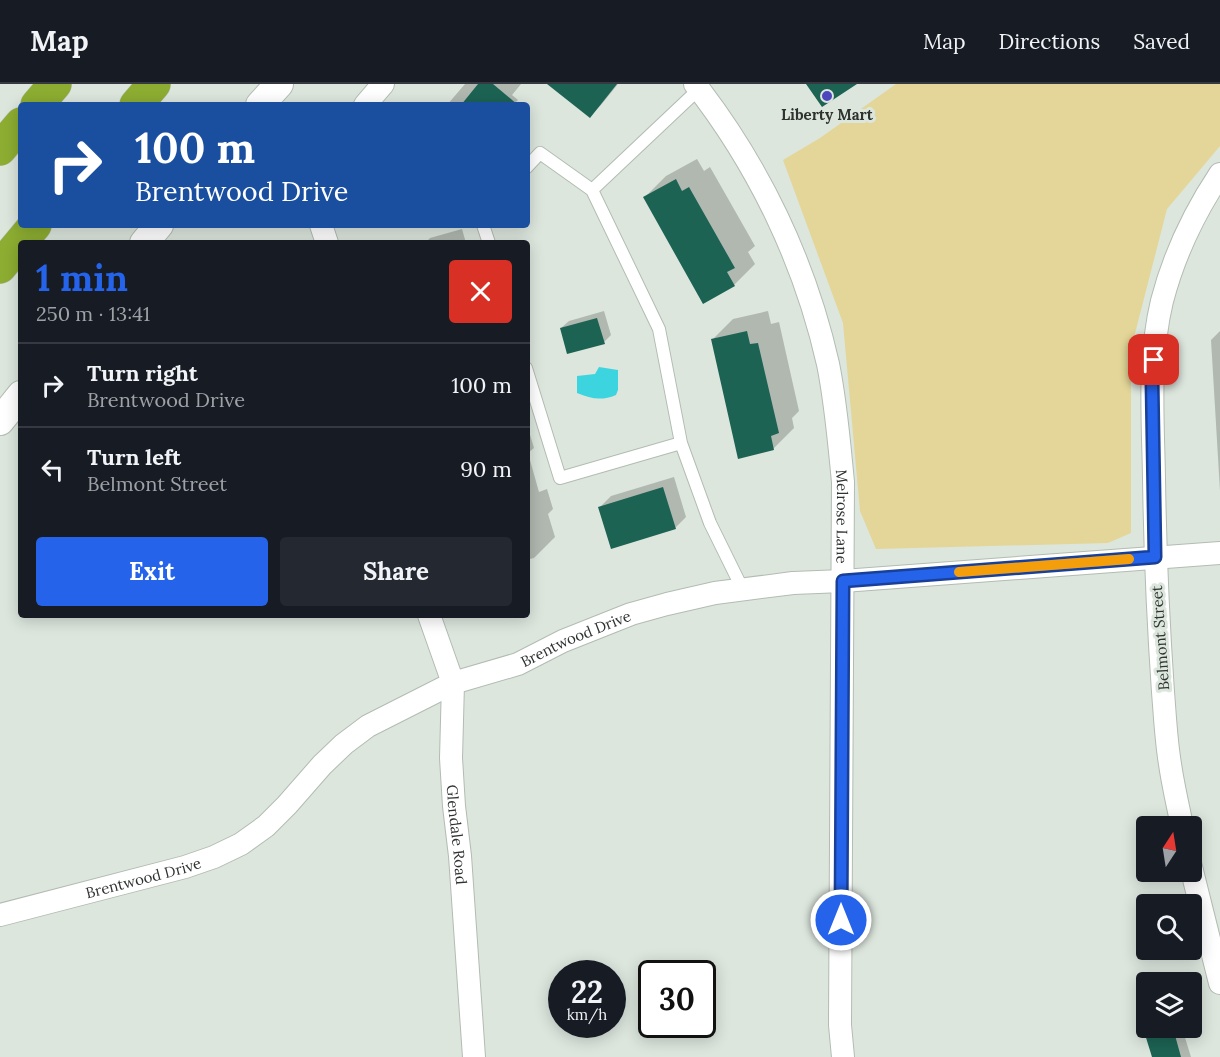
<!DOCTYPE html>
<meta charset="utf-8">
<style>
:root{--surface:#171b24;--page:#242831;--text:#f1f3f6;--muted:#9ea1a6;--line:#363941;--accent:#2563eb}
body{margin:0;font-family:Lora,serif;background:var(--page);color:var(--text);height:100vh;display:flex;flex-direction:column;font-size:22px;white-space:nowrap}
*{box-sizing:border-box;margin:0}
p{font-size:20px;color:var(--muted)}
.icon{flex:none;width:33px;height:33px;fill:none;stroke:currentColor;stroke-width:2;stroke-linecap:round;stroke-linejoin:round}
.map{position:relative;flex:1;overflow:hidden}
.drawer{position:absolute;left:18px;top:156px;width:512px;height:378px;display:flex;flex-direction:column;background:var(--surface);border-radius:6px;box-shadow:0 3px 15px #0003}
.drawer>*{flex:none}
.hud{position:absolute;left:18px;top:18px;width:512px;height:126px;border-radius:6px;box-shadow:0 3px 15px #0003;background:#1a4fa0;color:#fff;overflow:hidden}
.needle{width:39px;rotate:12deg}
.tools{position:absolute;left:1136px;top:732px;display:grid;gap:12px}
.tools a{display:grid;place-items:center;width:66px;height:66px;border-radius:6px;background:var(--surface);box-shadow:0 3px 15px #0003;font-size:30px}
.speed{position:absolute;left:548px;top:876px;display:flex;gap:12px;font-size:30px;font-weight:700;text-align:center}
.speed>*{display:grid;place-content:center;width:78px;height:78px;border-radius:50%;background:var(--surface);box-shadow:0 3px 15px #0003;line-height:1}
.speed small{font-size:15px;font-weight:400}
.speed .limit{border:3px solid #111;border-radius:9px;background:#fff;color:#111}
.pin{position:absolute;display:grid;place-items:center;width:51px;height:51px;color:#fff;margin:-26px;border-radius:12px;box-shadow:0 3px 9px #0006}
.me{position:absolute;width:66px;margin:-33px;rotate:0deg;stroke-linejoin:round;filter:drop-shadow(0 0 4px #0008)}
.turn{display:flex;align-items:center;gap:21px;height:126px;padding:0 18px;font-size:27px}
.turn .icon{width:78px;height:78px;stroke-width:2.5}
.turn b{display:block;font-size:42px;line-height:51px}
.round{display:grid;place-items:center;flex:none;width:63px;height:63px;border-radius:6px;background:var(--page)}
.head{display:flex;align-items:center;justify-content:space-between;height:102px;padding:0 18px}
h1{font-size:36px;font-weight:700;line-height:45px;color:var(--accent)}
.button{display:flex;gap:12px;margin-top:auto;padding:12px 18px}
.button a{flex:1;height:69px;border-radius:6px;background:var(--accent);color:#fff;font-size:24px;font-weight:700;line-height:69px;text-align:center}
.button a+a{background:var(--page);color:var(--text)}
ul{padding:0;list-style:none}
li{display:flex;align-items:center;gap:18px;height:84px;padding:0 18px;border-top:2px solid var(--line)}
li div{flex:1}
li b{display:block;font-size:22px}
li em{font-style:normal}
header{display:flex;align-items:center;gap:36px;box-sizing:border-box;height:84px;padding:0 30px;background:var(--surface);border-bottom:2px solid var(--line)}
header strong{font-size:28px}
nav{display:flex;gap:33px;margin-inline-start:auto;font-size:21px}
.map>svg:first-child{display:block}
.green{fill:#e3d698}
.water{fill:#3cd5df}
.shadow{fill:#0003}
.building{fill:#1c6354}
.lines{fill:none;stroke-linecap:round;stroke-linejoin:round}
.service-casing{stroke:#b2bcb3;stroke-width:14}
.minor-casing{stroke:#b2bcb3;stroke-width:24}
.tertiary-casing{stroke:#b2bcb3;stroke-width:30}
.motorway-casing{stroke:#c1c2c1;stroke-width:34}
.service{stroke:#fff;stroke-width:12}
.minor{stroke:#fff;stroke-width:22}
.tertiary{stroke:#fff;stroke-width:28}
.motorway{stroke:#8cad31;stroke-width:33}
.route-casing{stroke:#184099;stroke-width:15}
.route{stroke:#2563eb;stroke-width:10}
.slow{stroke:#f59e0b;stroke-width:10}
.poi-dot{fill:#4d47bd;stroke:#dce6dd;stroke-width:2}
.labels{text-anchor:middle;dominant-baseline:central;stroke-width:6;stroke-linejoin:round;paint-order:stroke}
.poi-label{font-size:15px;font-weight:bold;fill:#2f3330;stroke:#dce6dd}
.street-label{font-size:15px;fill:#2f3330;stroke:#dce6dd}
</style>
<header>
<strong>Map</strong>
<nav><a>Map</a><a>Directions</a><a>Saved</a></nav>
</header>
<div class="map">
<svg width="1220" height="973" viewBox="0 0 1220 973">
<rect width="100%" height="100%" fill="#dce6dd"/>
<path class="green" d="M896,0H1220V62L1167,125L1131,265V449L1108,459L876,465L860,427L843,239L783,76L820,54Z"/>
<path class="water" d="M599,283L618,286V306L616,311C602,317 591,315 577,309V292L595,290Z"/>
<path class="shadow" d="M465,0H521L512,11L518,16L513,21H447Z
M549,0H618L601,21L590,32Z
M697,75L704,87L710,83L755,162L748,168L755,180L734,201L645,113L666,92Z
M462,145L466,159H425L430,154Z
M604,227L611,251L604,258L561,244L569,237Z
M768,227L771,240L779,238L799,327L792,334L794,344L773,365L712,256L733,235Z
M1220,247V407L1211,256Z
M526,344H528L534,364L528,369L539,408L547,405L553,425L548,430L555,453L534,474L526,476Z
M674,393L686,433L675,444L600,423L611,412Z
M1146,941V944H1182L1191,973H1153L1144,943Z"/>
<path class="building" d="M478,0H493L518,21H461Z
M547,0H617L590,34Z
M806,0H857L822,23Z
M676,95L682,107L689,103L735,184L727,188L735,202L703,220L643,113Z
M597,234L605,260L567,270L560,244Z
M747,247L750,260L758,259L779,349L771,352L774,366L738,375L711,255Z
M663,403L676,445L611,465L598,423Z
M1143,944H1173L1181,973H1152Z"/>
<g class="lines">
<g class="service-casing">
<path id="service" d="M526,84L540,69L592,106L659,245L681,359L560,394L526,284
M592,106L699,5
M483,141L489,159
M681,359L710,439L743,506"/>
</g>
<g class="minor-casing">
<g id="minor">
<path id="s1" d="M695,0C759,82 805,178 828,280C836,319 839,358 843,398L840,941L843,973"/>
<path d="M365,21L383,0"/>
<path d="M321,141L327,159"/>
<path id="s2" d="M429,531L453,599L451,674L454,722L460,772L474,973"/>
<path d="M1182,742C1178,722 1173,701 1170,680C1166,656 1165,632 1163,608C1158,536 1155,465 1154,394C1153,335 1148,275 1162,217C1174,171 1194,129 1220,90"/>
<path d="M1191,783L1220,899"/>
<path id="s3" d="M0,831L185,783L214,773L241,760L266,742L287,721L322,681L344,660L368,642L453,599L518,580L563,557L631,530L667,520L715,509L793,499L843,497L1220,469"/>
</g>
</g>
<g class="tertiary-casing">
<path id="tertiary" d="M260,21L279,0
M144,159L159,141
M0,337L21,311"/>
</g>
<g class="motorway-casing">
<path id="motorway" d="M37,21L55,0
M136,21L154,0
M0,65L21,40
M0,183L35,141"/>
</g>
<use href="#service" class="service"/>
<use href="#minor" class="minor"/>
<use href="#tertiary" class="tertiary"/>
<use href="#motorway" class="motorway"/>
</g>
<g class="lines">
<g class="route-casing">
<path id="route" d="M841,836L843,497L1155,473L1152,296L1154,276"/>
</g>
<use href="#route" class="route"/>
<path class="slow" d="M959,488L1129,475"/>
</g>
<circle class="poi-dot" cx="827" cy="12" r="6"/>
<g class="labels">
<g class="poi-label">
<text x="827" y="30">Liberty Mart</text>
</g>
<g class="street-label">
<text stroke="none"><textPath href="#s1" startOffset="466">Melrose Lane</textPath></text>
<text stroke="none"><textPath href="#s3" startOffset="652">Brentwood Drive</textPath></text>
<text transform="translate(1160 554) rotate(-94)">Belmont Street</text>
<text stroke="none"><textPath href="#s2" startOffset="224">Glendale Road</textPath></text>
<text stroke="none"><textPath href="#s3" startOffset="148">Brentwood Drive</textPath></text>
</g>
</g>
</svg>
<div class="tools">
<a><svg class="needle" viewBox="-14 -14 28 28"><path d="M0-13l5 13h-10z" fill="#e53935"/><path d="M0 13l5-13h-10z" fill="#9ea1a6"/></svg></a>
<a><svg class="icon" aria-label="search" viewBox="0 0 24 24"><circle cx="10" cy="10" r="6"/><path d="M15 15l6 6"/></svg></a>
<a><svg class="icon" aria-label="layers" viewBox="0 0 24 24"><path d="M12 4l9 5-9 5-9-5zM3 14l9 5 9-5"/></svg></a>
</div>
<div class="speed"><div>22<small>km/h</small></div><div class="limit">30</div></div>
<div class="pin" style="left:1154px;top:276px;background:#d93025"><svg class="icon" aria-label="arrive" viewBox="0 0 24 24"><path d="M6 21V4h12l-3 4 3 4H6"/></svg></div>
<svg class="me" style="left:841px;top:836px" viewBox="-20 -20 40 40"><circle r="17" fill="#2563eb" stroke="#fff" stroke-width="3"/><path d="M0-11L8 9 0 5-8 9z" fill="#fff"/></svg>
<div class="hud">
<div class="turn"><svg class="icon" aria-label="right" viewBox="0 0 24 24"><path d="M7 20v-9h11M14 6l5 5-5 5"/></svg><div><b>100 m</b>Brentwood Drive</div></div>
</div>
<section class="drawer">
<div class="head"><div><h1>1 min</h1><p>250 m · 13:41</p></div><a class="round" style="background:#d93025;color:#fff"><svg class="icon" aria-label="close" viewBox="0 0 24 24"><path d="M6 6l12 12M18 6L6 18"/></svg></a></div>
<ul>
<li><svg class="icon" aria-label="right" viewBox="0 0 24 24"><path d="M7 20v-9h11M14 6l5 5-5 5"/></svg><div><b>Turn right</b><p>Brentwood Drive</p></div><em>100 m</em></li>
<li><svg class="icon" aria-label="left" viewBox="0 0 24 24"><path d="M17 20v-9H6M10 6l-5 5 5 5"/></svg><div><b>Turn left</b><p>Belmont Street</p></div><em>90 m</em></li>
</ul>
<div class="button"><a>Exit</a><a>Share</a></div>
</section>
</div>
